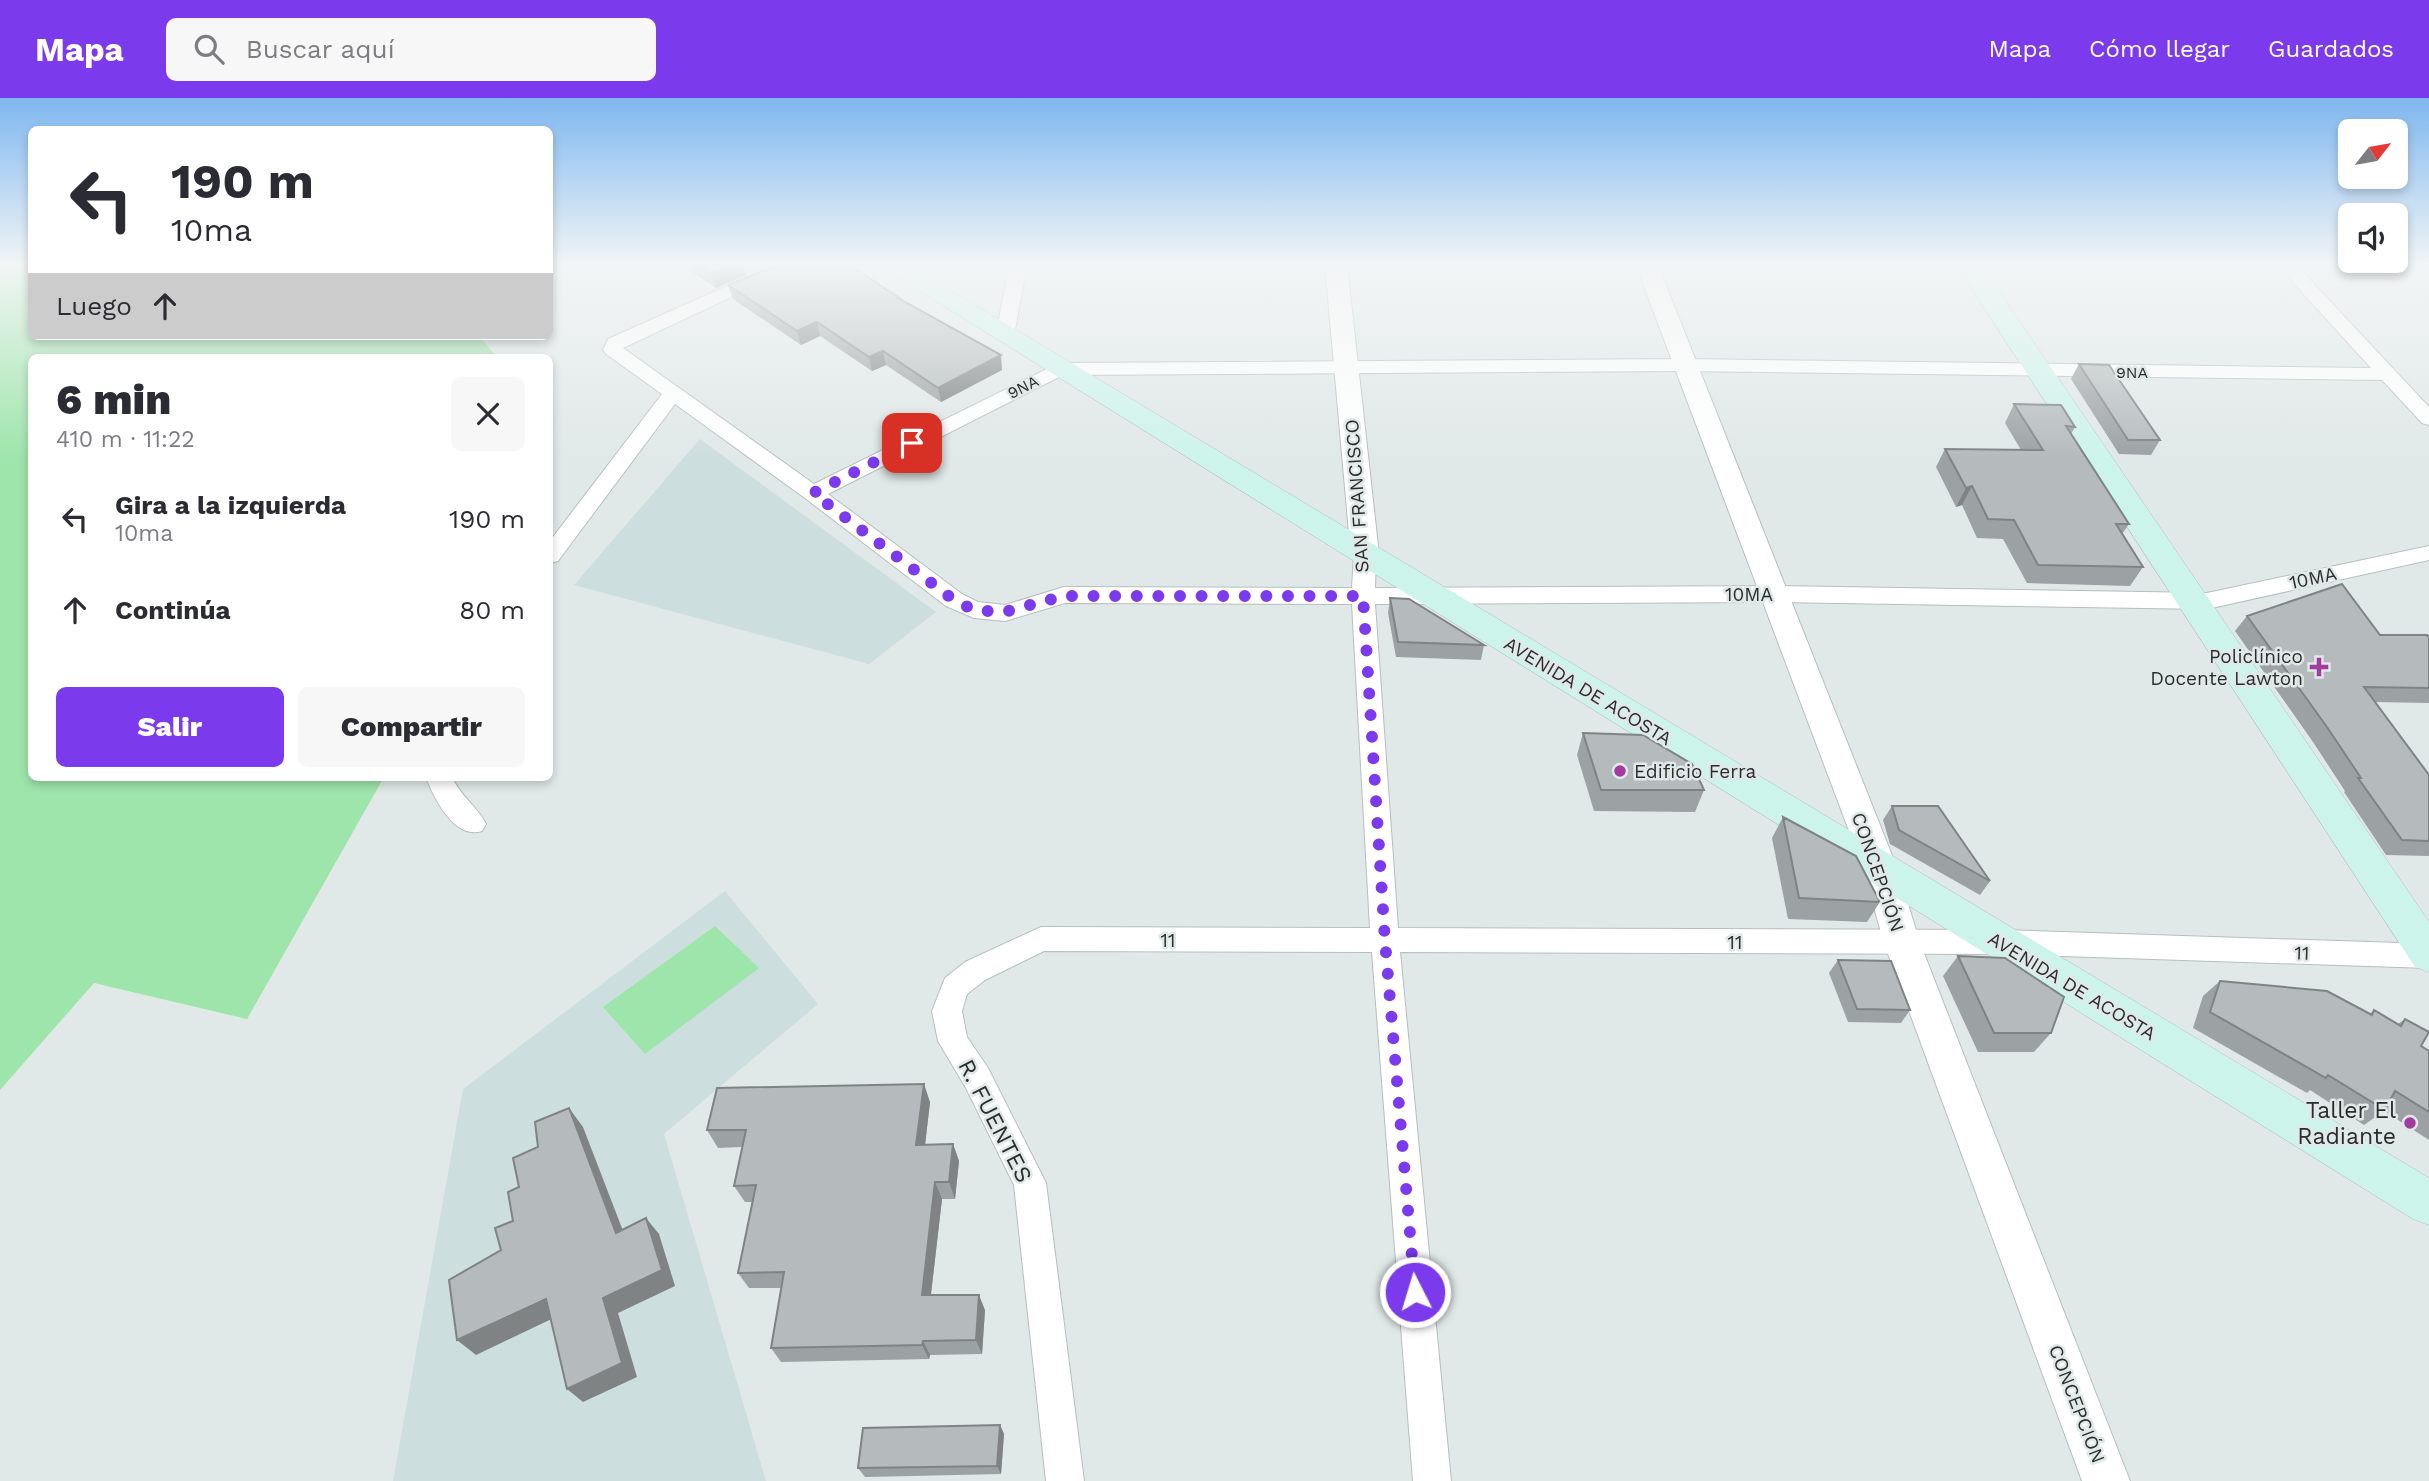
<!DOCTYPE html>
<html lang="es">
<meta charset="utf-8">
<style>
:root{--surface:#fff;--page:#f7f7f7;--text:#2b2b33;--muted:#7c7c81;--accent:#7c3aed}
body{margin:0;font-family:"Work Sans",sans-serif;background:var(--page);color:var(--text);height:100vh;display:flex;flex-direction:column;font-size:26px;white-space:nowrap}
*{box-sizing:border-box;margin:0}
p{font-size:23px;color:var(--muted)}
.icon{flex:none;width:38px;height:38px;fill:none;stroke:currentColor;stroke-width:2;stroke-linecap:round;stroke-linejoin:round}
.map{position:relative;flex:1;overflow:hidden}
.panel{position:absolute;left:28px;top:256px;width:525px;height:427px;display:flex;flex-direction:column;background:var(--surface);border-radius:10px;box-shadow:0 4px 10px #0003}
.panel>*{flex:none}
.banner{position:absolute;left:28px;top:28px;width:525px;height:214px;border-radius:10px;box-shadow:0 4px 10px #0003;background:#fff;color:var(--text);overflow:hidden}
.needle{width:46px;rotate:59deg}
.controls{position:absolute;left:2338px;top:21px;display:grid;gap:14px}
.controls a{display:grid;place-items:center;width:70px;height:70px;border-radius:10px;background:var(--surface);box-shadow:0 4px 10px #0003;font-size:35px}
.pin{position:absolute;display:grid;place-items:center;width:60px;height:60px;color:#fff;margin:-30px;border-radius:14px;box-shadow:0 4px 10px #0006}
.me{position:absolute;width:77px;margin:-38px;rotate:355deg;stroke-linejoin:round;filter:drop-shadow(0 0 5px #0008)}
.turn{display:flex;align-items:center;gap:24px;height:147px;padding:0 28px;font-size:32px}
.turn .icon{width:91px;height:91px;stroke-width:2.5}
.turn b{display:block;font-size:49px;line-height:60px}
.then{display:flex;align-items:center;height:66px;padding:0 28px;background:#0003;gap:14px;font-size:26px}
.round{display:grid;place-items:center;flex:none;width:74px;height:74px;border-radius:10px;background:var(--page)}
.headline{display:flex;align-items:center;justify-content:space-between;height:119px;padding:0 28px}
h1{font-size:42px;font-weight:800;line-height:52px}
.primary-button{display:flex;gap:14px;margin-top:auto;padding:14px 28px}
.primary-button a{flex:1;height:80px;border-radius:10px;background:var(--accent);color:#fff;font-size:28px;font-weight:800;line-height:80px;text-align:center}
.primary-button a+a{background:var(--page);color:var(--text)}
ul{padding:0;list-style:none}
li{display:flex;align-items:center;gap:21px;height:91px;padding:0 28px}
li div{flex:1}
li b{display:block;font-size:26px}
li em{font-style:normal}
header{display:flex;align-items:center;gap:42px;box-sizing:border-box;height:98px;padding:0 35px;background:var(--accent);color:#fff}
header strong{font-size:33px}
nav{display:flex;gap:38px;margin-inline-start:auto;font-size:24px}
.search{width:490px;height:63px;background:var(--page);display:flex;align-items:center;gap:18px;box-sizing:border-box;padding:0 24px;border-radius:10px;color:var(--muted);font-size:26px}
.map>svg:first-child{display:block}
.built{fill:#cddedf}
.green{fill:#9ee5ab}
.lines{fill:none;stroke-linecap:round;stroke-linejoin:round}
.minor-casing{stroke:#b7bebf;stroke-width:2}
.tertiary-casing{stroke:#b7bebf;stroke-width:2}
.secondary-casing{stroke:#b7bebf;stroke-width:1}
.minor{fill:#fff;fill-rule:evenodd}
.tertiary{fill:#fff;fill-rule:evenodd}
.secondary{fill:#cdf4eb;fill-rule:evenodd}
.wall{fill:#9ca1a3}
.shaded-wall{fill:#7f8384}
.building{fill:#b5bbbd;stroke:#7f8384;stroke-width:2}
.route{stroke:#7c3aed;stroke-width:12;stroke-dasharray:0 21.6}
.poi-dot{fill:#a23ca0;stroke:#e1e8e8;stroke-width:2.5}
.labels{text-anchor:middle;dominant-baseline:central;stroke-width:5;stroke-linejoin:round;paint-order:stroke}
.far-street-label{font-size:16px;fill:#2b2d2d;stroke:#e1e8e8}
.street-label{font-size:19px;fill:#2b2d2d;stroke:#e1e8e8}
.poi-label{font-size:19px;fill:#2b2d2d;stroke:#e1e8e8;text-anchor:end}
.near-poi-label{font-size:23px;fill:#2b2d2d;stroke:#e1e8e8;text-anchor:end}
.near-street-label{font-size:23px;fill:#2b2d2d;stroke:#e1e8e8}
</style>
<header>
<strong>Mapa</strong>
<div class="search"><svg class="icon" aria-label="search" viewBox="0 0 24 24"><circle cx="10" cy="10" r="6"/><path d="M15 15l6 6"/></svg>Buscar aquí</div>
<nav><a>Mapa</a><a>Cómo llegar</a><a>Guardados</a></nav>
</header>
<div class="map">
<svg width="2429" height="1383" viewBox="0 0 2429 1383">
<rect width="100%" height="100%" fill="#e1e8e8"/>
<path class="built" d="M700,341L936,514L869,566L574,487Z
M725,793L818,906L664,1036L766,1383H393L463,991Z"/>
<path class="green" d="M0,167H31L32,238H479L497,259H32V679H384L247,921L94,885L0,992Z
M715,828L759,870L645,956L603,909Z"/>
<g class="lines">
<g class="minor-casing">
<path id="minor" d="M774,167H799L623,250L814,386L1059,265L1685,261L2371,270L2277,167H2296L2429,309V327L2422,325L2382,282L1685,273L1063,277L828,396L962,496L978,504L1005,507L1064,489L1352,490L1354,457L1357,452H1373L1376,457L1375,490L1775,488L2207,495L2429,448V462L2207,511L1775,504L1375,506L1398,830L2000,832L2429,846V870L2000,856L1400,854L1451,1383H1413L1372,854L1044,853L985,882L967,896L962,913L967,939L988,970L1046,1085L1084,1383H1046L1014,1087L966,990L938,943L932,913L945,880L965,864L1041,829L1370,830L1352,506L1065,505L1005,523L974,520L946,508L805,400L675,306L558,463L550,465V443L662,296L606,256L603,252L608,241Z
M1009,167H1027L1014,237L1005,243L996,237Z
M426,679H452C460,698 477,708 486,726L482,733C455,742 434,701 426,679Z"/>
</g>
<g class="tertiary-casing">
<path id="tertiary" d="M1325,167H1347L1379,457L1375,464L1365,466L1355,464L1351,457Z
M1636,167H1658L1897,770L1920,845L2130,1383H2082L1884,845L1863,770Z"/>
</g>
<g class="secondary-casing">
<path id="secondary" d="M878,167H908L2429,1080V1127L2413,1121Z
M1956,167H1981L2429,824V874L2415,869Z"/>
</g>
<use href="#minor" class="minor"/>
<use href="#tertiary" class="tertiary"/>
<use href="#secondary" class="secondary"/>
</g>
<path class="wall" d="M682,167H743L746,177L716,190Z
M728,187L1002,272L941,304L886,267L872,273L820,238L801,247L733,201Z
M2079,266L2160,342L2151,357L2119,356L2071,281Z
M2014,306L2075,329L2071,336L2129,426L2122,436L2143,469L2130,488L2027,485L2003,441L1977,440L1962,407L1956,409L1936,369L1945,351L2021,352L2005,325Z
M1390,500L1484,547L1481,562L1396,559L1388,515Z
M2247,518L2380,537L2429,539V605L2375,604L2429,677V758L2386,757L2344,694L2345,693L2313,644L2235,533Z
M1583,635L1704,692L1695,714L1594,713L1577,657Z
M1892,708L1990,783L1980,797L1890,746L1883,722Z
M1783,719L1880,804L1867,824L1788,821L1772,740Z
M1958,858L2051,935L2034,954H1978L1943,878Z
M1838,862L1910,912L1901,925L1848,924L1829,875Z
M2220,883L2370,916L2374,912L2398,926L2405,921L2421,948L2429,953V1042L2384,1013L2364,1027L2310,992L2307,995L2193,930L2203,898Z
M930,1004L925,1047L953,1046L959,1063L955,1101H942L931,1197L985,1212L982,1256L930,1257L929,1261L781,1264L771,1250L782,1190H749L738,1175L752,1104H745L734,1088L742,1049L718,1050L707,1032Z
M1000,1327L1004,1336L1001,1376L865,1379L858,1370Z"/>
<path class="shaded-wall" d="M731,167H743L746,177L716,190L712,176Z
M817,224L820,238L801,247L797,233Z
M883,253L886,267L872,273L869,259Z
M1001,257L1002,272L941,304L938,290Z
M1972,388L1962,407L1956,409L1966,390Z
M924,986L930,1004L923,1064L916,1047Z
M569,1010L583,1029L630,1151L616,1135Z
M953,1046L959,1063L955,1101L949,1084Z
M935,1084L942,1101L929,1212L922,1197Z
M646,1120L659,1136L675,1188L618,1215L637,1279L583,1304L567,1291L603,1200Z
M979,1197L985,1212L982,1256L976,1242Z
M546,1201L562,1216L476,1257L457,1242Z
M923,1243L930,1257L929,1261L922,1247Z
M1000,1327L1004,1336L1001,1376L997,1368Z"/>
<path class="building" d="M699,167H731L712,176Z
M779,167H850L905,204L1001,257L938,290L883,253L869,259L817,224L797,233L728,187Z
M2079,266L2109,267L2160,342H2128Z
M2014,306L2061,307L2075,329L2066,328L2129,426H2116L2143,469L2038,467L2014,422L1988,421L1972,388L1966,390L1945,351L2043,352Z
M2342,486L2380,537H2427L2429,539V590L2364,589L2429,677V743L2402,742L2358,680H2361L2327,629L2247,518Z
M1390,500L1409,501L1484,547L1398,544Z
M1583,635L1643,637L1692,666L1704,692H1601Z
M1892,708H1938L1990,783L1899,732Z
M1783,719L1856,758L1880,804L1799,800Z
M1958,858L2005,860L2064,899L2051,935H1994Z
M1838,862L1891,863L1910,912L1857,911Z
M2220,883L2327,893L2372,917L2374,912L2401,928L2405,921L2429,934L2421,948L2429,953V1014L2395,993L2385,1012L2328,977L2326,980L2210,914Z
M924,986L916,1047L953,1046L949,1084H935L922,1197H979L976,1242L923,1243L922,1247L771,1250L784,1174L738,1175L756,1087L734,1088L746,1032H707L717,990Z
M569,1010L616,1135L646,1120L662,1172L603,1200L622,1265L567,1291L546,1201L457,1242L449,1182L501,1152L495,1130L513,1123L508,1094L519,1089L513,1060L538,1049L535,1024Z
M1000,1327L997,1368L858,1370L863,1330Z"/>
<linearGradient id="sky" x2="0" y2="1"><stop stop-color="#7fb7f0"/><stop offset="0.46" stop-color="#f2f5f5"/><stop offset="1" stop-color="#f2f5f5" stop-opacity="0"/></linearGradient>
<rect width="2429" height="361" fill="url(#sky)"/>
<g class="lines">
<path class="route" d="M912,345L813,395L954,502L974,512L1004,514L1064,498H1363L1385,843L1415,1194"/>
</g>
<g class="poi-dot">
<path d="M2315.5 558.5h7v7h7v7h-7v7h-7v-7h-7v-7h7z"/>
<circle cx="1620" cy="673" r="7"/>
<circle cx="2410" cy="1025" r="7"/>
</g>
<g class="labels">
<g class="far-street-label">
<text x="2132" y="274">9NA</text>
<text transform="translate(1023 289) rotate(-27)">9NA</text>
</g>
<g class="street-label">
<text transform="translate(1357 398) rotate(-94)">SAN FRANCISCO</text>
<text transform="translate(2313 480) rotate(-12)">10MA</text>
<text x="1749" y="496">10MA</text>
<text transform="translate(1588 593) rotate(31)">AVENIDA DE ACOSTA</text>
<text transform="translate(1878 774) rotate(71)">CONCEPCIÓN</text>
<text x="1168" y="842">11</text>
<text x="1735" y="844">11</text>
<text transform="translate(2302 855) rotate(2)">11</text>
<text transform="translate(2072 888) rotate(31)">AVENIDA DE ACOSTA</text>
<text transform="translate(2077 1306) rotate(69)">CONCEPCIÓN</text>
</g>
<g class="poi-label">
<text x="2303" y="558">Policlínico<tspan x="2303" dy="22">Docente Lawton</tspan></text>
<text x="1634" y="673" text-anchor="start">Edificio Ferra</text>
</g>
<g class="near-poi-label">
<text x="2396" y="1012">Taller El<tspan x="2396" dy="26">Radiante</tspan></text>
</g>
<g class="near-street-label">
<text transform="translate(995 1023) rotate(63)">R. FUENTES</text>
</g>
</g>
</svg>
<div class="controls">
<a><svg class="needle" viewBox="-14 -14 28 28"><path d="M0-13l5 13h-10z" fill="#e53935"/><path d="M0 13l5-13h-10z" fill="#7c7c81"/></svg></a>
<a><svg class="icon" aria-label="sound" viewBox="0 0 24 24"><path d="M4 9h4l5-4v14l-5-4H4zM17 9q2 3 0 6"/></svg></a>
</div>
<div class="pin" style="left:912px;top:345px;background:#d93025"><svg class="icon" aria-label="arrive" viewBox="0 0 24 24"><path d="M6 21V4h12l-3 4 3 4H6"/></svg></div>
<svg class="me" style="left:1415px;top:1194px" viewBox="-20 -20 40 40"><circle r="17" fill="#7c3aed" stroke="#fff" stroke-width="3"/><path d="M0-11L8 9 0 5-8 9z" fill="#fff"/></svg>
<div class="banner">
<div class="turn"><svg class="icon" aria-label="left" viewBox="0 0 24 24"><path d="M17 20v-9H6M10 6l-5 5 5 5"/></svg><div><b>190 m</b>10ma</div></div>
<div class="then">Luego<svg class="icon" aria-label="ahead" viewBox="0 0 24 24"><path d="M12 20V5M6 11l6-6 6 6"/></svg></div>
</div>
<section class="panel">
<div class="headline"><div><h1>6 min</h1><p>410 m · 11:22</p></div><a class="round"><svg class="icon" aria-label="close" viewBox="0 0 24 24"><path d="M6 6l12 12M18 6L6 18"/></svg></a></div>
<ul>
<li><svg class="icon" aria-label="left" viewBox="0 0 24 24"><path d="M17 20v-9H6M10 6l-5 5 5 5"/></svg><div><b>Gira a la izquierda</b><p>10ma</p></div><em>190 m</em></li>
<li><svg class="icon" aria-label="ahead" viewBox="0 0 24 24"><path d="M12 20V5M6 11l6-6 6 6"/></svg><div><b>Continúa</b></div><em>80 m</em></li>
</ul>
<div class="primary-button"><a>Salir</a><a>Compartir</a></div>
</section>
</div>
